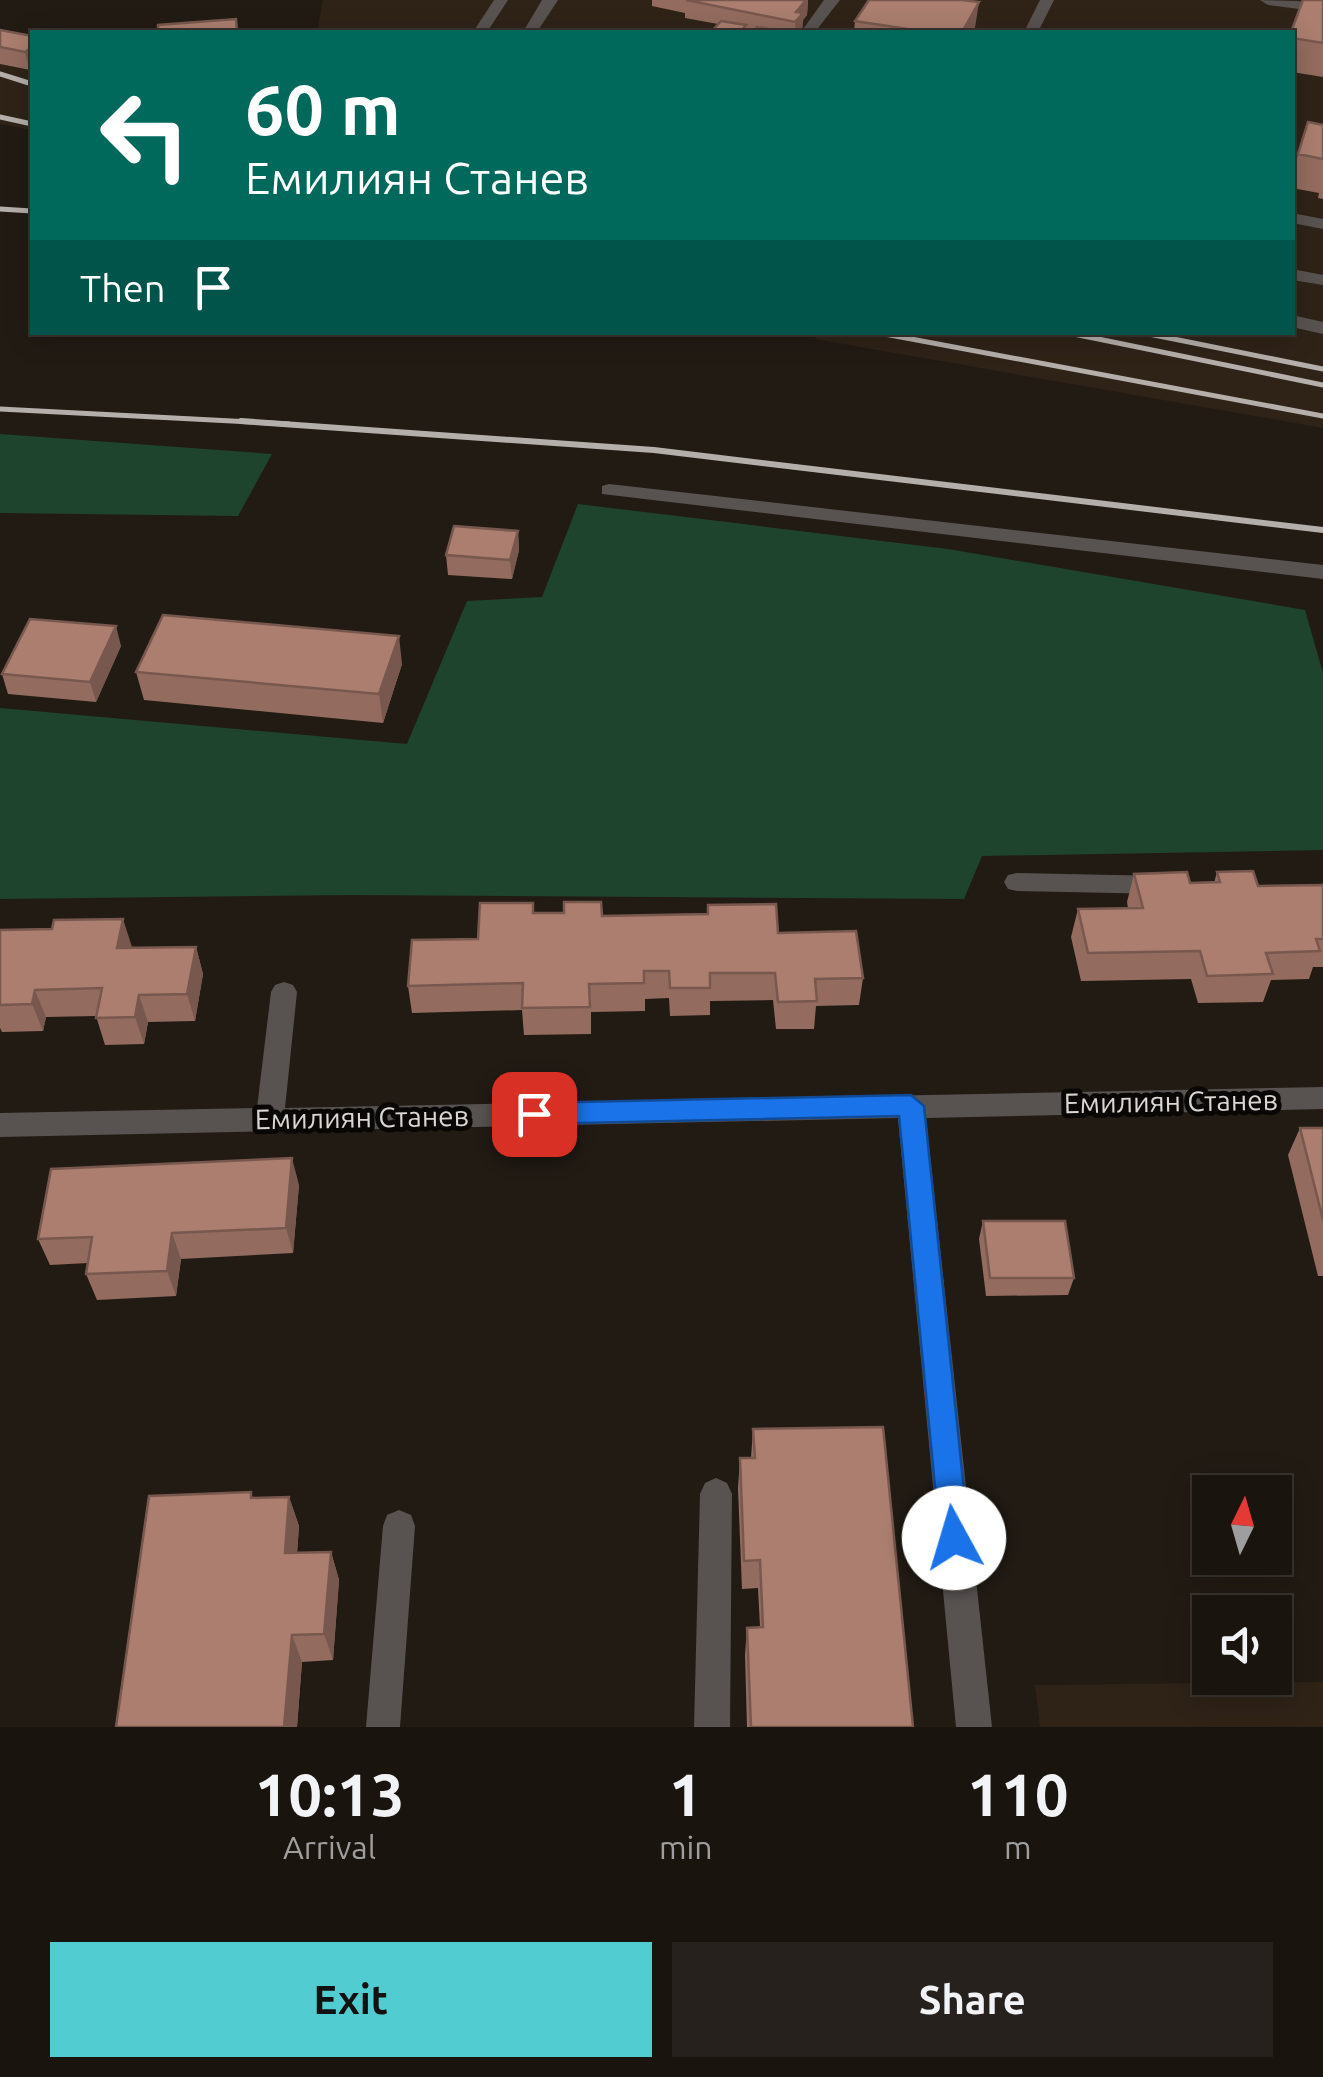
<!DOCTYPE html>
<meta charset="utf-8">
<style>
:root{--surface:#1a140f;--page:#27211d;--text:#f1f3f6;--muted:#9f9e9e;--line:#38332f;--accent:#51ccd1}
body{margin:0;font-family:Ubuntu,sans-serif;background:var(--page);color:var(--text);height:100vh;display:flex;flex-direction:column;font-size:38px;white-space:nowrap}
*{box-sizing:border-box;margin:0}
p{font-size:32px;color:var(--muted)}
.icon{flex:none;width:55px;height:55px;fill:none;stroke:currentColor;stroke-width:2;stroke-linecap:round;stroke-linejoin:round}
.map{position:relative;height:1727px;overflow:hidden}
.drawer{display:flex;flex-direction:column;background:var(--surface);flex:1}
.drawer>*{flex:none}
.guide{position:absolute;left:30px;top:30px;width:1265px;height:305px;border-radius:0px;box-shadow:0 5px 25px #0003,0 0 0 2px var(--line);background:#00695c;color:#fff;overflow:hidden}
.needle{width:65px;rotate:5deg}
.buttons{position:absolute;left:1192px;top:1475px;display:grid;gap:20px}
.buttons a{display:grid;place-items:center;width:100px;height:100px;border-radius:0px;background:var(--surface);box-shadow:0 5px 25px #0003,0 0 0 2px var(--line);font-size:50px}
.pin{position:absolute;display:grid;place-items:center;width:85px;height:85px;color:#fff;margin:-42px;border-radius:20px;box-shadow:0 5px 15px #0006}
.me{position:absolute;width:110px;margin:-55px;rotate:354deg;stroke-linejoin:round;filter:drop-shadow(0 0 8px #0008)}
.turn{display:flex;align-items:center;gap:35px;height:210px;padding:0 50px;font-size:45px}
.turn .icon{width:130px;height:130px;stroke-width:2.5}
.turn b{display:block;font-size:70px;line-height:85px}
.then{display:flex;align-items:center;height:95px;padding:0 50px;background:#0003;gap:20px;font-size:38px}
.eta{display:flex;justify-content:space-evenly;align-items:center;height:170px;text-align:center}
.eta b{font-size:60px;font-weight:600;line-height:70px}
.action{display:flex;gap:20px;margin-top:auto;padding:20px 50px}
.action a{flex:1;height:115px;border-radius:0px;background:var(--accent);color:#111;font-size:40px;font-weight:600;line-height:115px;text-align:center}
.action a+a{background:var(--page);color:var(--text)}
.map>svg:first-child{display:block}
.built{fill:#2f2318}
.green{fill:#1f442e}
.lines{fill:none;stroke-linecap:round;stroke-linejoin:round}
.minor{fill:#585351;fill-rule:evenodd}
.rail-far1{stroke:#b5afab;stroke-width:5}
.rail{stroke:#b5afab;stroke-width:6}
.wall{fill:#936c5f}
.shaded-wall{fill:#78584e}
.building{fill:#ab7e6f;stroke:#78584e;stroke-width:2.5}
.route{fill:#1a73e8;stroke:#114b97;stroke-width:2.5}
.labels{text-anchor:middle;dominant-baseline:central;stroke-width:10;stroke-linejoin:round;paint-order:stroke}
.street-label{font-size:28px;fill:#dbd6d2;stroke:#090705}
</style>
<div class="map">
<svg width="1323" height="1727" viewBox="0 0 1323 1727">
<rect width="100%" height="100%" fill="#221b14"/>
<path class="built" d="M323,0H1323V428L815,339L819,332H1292V32H317Z
M0,64L32,71V130L0,124Z
M1323,1682V1727H1040L1035,1685Z"/>
<path class="green" d="M0,434L272,454L238,516L0,513Z
M578,504L948,549L1305,610L1323,673V850L982,856L964,899L353,895L0,899V708L407,744L467,601L542,597Z"/>
<g class="lines">
<path class="minor" d="M494,0H508L487,32H473Z
M542,0H558L537,32H523Z
M824,0H840L815,32H801Z
M1040,0H1054L1038,32H1024Z
M1260,0L1323,2V12L1268,5Z
M1292,213L1323,219V229L1292,223Z
M1292,269L1323,275V285L1292,280Z
M1292,315L1323,322V334L1292,327Z
M609,484L1323,565V579L602,494V486Z
M1017,873L1163,876L1172,878L1176,885L1172,892L1163,894L1017,891L1008,889L1004,882L1008,875Z
M284,982L293,985L297,992L285,1108L1323,1087V1109L926,1118L992,1727H956L898,1118L0,1137V1113L257,1108L271,992L275,985Z
M716,1478L727,1483L732,1494L730,1727H694L700,1494L705,1483Z
M399,1510L411,1515L415,1526L400,1727H366L383,1526L387,1515Z"/>
<path class="rail-far1" d="M0,74L32,84
M0,117L32,124
M0,209L32,211
M874,332L1323,416
M1064,332L1323,385
M1139,332L1323,369
M0,409L289,424"/>
<path class="rail" d="M241,421L654,450L1323,530"/>
</g>
<path class="wall" d="M652,0H808L807,15L803,20L802,30L800,32H752L753,31L746,30V32H711L718,24L685,18V13L652,6Z
M1323,0V77L1292,72V32Z
M855,21L975,28L973,32H854Z
M0,30L32,36V68L30,70L0,64Z
M1323,125V199L1318,198L1319,193L1292,188V175L1298,154Z
M518,531L519,550L512,579L448,575L446,555Z
M121,646L96,702L8,694L2,674Z
M402,664L383,723L144,700L136,672Z
M1217,872L1258,886L1323,885V967H1313L1309,979L1271,980L1263,1002L1198,1003L1191,979L1081,981L1071,937L1078,909L1128,908L1127,902L1134,874L1190,883H1214Z
M534,913L602,916L778,933L863,978L859,1005L816,1006L814,1029H776L773,1000L710,1001V1015L670,1016L669,998L645,999V1011L591,1012V1034L524,1035L522,1010L412,1013L408,986L478,939Z
M0,930L131,948L196,947L203,974L195,1021L148,1022L144,1044L105,1045L96,1016L46,1017L43,1031L2,1032L0,1028Z
M1300,1128H1323V1276H1318L1288,1155Z
M299,1185L293,1253L181,1259L176,1296L97,1300L86,1274L88,1263L50,1265L38,1239Z
M983,1221L1074,1278L1068,1295L986,1296L979,1239Z
M753,1429L913,1727H747L745,1655L747,1628L760,1627L758,1588L742,1589L738,1488L740,1458H751Z
M289,1497L299,1526L297,1553L331,1552L339,1580L333,1660L302,1662L297,1727H116L253,1498Z"/>
<path class="shaded-wall" d="M806,0H808L807,15L803,20L802,30L800,32H795L796,12Z
M979,2L975,28L973,32H962Z
M32,47V68L30,70L25,52Z
M518,531L519,550L512,579L510,560Z
M116,626L121,646L96,702L90,682Z
M399,636L402,664L383,723L379,694Z
M123,919L132,947L126,975L117,948Z
M196,947L203,974L195,1021L187,994Z
M35,990L46,1017L43,1031L32,1004Z
M139,995L148,1022L144,1044L135,1017Z
M292,1158L299,1185L293,1253L286,1228Z
M172,1233L181,1259L176,1296L167,1271Z
M289,1497L299,1526L295,1581L285,1553Z
M331,1552L339,1580L333,1660L324,1634Z
M292,1635L302,1662L297,1727H284Z"/>
<path class="building" d="M686,0H806L796,12L803,13L795,22Z
M869,0H962L979,2L962,32H927L855,21Z
M1303,0H1323V43L1292,38V32H1291Z
M236,19L237,32H158V25Z
M721,21L746,25L740,32H711Z
M757,27L780,31L779,32H752Z
M0,30L32,36V47L25,52L0,47Z
M1308,122L1323,125V159L1298,154Z
M454,526L518,531L510,560L446,555Z
M163,615L399,636L379,694L136,672Z
M30,619L116,626L90,682L2,674Z
M1253,871L1258,886L1323,885V939H1316L1320,951L1266,953L1273,974L1207,976L1200,951L1088,953L1078,909L1143,908L1134,874L1187,872L1190,883L1220,882L1217,872Z
M564,902H601L602,916L708,914V905L776,904L778,933L856,931L863,978L815,979L817,1001L778,1002L775,973H710V988H670L669,971H644V983L589,984L590,1007L522,1008L523,983L408,986L412,940L478,939L480,903H533V913H564Z
M123,919L117,948L196,947L187,994L139,995L135,1017L96,1018L102,988L35,990L32,1004L0,1005V930L52,929L54,920Z
M1300,1128H1323V1220Z
M292,1158L286,1228L172,1233L167,1271L86,1274L92,1237L38,1239L51,1169Z
M983,1221H1065L1074,1278H990Z
M883,1427L913,1727H751L747,1628L763,1627L760,1560L744,1561L740,1458H755L753,1429Z
M251,1492V1498L289,1497L285,1553L331,1552L324,1634L292,1635L284,1727H116L149,1496Z"/>
<path class="route" d="M911,1095L924,1106L969,1538L965,1548L954,1553L944,1548L940,1538L899,1116L534,1124L521,1114L534,1103Z"/>
<g class="labels">
<g class="street-label">
<text transform="translate(1171 1101) rotate(-1)">Емилиян Станев</text>
<text transform="translate(362 1117) rotate(-1)">Емилиян Станев</text>
</g>
</g>
</svg>
<div class="buttons">
<a><svg class="needle" viewBox="-14 -14 28 28"><path d="M0-13l5 13h-10z" fill="#e53935"/><path d="M0 13l5-13h-10z" fill="#9f9e9e"/></svg></a>
<a><svg class="icon" aria-label="sound" viewBox="0 0 24 24"><path d="M4 9h4l5-4v14l-5-4H4zM17 9q2 3 0 6"/></svg></a>
</div>
<div class="pin" style="left:534px;top:1114px;background:#d93025"><svg class="icon" aria-label="arrive" viewBox="0 0 24 24"><path d="M6 21V4h12l-3 4 3 4H6"/></svg></div>
<svg class="me" style="left:954px;top:1538px" viewBox="-20 -20 40 40"><circle r="19" fill="#fff"/><path d="M0-13L10 11 0 6-10 11z" fill="#1a73e8"/></svg>
<div class="guide">
<div class="turn"><svg class="icon" aria-label="left" viewBox="0 0 24 24"><path d="M17 20v-9H6M10 6l-5 5 5 5"/></svg><div><b>60 m</b>Емилиян Станев</div></div>
<div class="then">Then<svg class="icon" aria-label="arrive" viewBox="0 0 24 24"><path d="M6 21V4h12l-3 4 3 4H6"/></svg></div>
</div>
</div>
<section class="drawer">
<div class="eta">
<div><b>10:13</b><p>Arrival</p></div>
<div><b>1</b><p>min</p></div>
<div><b>110</b><p>m</p></div>
</div>
<div class="action"><a>Exit</a><a>Share</a></div>
</section>
